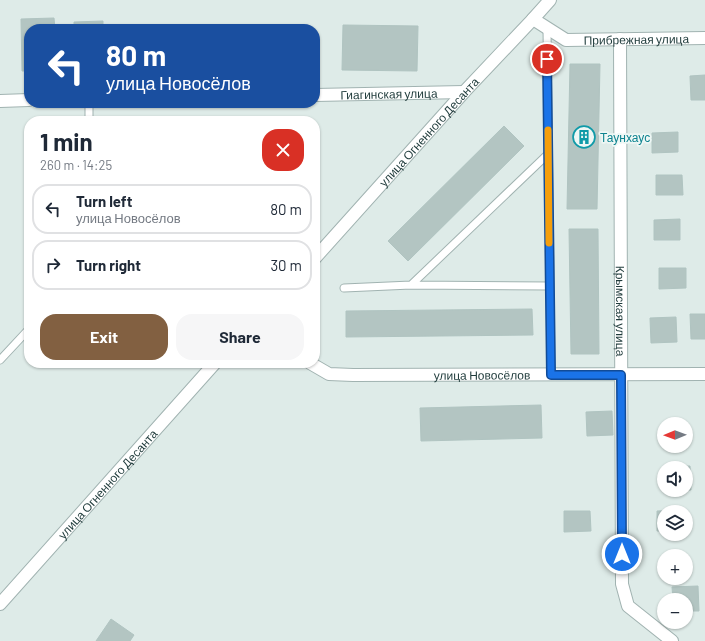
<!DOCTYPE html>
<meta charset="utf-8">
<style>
:root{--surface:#fff;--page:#f6f6f7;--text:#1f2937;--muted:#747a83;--line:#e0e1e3;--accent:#826041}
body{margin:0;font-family:Barlow,sans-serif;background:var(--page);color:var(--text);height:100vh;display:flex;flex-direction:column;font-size:15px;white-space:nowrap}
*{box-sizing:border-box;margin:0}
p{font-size:13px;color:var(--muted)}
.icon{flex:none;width:22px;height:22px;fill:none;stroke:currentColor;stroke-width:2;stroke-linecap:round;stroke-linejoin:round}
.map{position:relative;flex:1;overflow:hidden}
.details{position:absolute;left:24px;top:116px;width:296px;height:252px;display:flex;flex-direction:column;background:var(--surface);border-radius:16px;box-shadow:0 1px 3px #0004}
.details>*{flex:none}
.top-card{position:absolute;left:24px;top:24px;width:296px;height:84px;border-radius:16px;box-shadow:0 1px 3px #0004;background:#1a4fa0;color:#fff;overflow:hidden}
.needle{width:26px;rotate:269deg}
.tools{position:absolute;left:657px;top:417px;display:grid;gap:8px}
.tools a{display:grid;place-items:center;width:36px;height:36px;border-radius:50%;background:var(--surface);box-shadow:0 1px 3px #0004;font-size:20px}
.pin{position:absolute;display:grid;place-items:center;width:34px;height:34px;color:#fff;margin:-17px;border:2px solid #fff;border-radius:50%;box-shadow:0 1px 4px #0007}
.me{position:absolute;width:44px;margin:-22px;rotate:0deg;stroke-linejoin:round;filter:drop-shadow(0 0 3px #0008)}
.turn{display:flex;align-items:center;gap:14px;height:84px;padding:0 16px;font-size:18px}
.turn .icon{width:52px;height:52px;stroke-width:2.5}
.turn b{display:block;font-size:28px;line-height:34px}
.round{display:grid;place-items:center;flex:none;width:42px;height:42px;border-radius:16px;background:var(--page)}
.summary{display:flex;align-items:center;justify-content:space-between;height:68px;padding:0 16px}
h1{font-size:24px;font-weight:700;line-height:30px}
.cta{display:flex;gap:8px;margin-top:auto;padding:8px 16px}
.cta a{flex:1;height:46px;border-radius:16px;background:var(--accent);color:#fff;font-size:16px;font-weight:700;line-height:46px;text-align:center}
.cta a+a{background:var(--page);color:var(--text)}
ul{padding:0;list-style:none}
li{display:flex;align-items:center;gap:12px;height:50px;margin:0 8px 6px;padding:0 8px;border:2px solid var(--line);border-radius:16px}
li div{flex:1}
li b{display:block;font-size:15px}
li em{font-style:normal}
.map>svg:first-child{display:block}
.building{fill:#b3c5c2;stroke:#b0c4c1}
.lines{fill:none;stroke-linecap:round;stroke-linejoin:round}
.lane-casing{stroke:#a1b3b1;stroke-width:9}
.street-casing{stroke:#a1b3b1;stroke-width:14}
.lane{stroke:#fff;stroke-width:7}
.street{stroke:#fff;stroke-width:12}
.route-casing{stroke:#114b97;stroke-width:10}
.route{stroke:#1a73e8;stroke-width:7}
.slow{stroke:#f59e0b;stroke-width:7}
.labels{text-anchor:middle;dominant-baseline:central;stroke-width:3.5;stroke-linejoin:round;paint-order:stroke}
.street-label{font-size:12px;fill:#1f3b3b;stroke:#eef7f5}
.culture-label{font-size:12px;fill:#0d838f;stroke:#eef7f5;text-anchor:start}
</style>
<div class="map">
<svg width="705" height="641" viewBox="0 0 705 641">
<rect width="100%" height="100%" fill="#deebe8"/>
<path class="building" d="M54,18L55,29H29V71H22L21,19Z
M103,21V29H74V22Z
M343,25L418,26L417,71L342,70Z
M570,64H600L597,209H567Z
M705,75V100H691L690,76Z
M504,126L524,146L408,261L388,241Z
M678,132V152L652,153V133Z
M656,175H682L683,195H656Z
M680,219V240H654V220Z
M569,229H598L599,354H571Z
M659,268H686V288L659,289Z
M532,309L533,335L346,337V311Z
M690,314H705V339H691Z
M676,317L677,342L651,343L650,318Z
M541,405L542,438L421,441L420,408Z
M612,411L613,435L587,436L586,412Z
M690,466L691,490L665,491L686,490V468H664V467Z
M683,510V512H664V531H657V511Z
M564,511H590L591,531L564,532Z
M698,586L699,611H686V600H673L672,587Z
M111,619L134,635L130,641H96Z"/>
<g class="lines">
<g class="lane-casing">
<path id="lane" d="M547,28L551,375
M89,103V121
M411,285L550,286
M344,288L411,285L548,154
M0,360L29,329"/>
</g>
<g class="street-casing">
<g id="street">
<path d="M533,19L550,0"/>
<path id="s1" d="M620,39L622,584L628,606L672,641"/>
<path id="s2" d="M315,95L464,92"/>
<path d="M0,101L29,100"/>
<path id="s3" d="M315,258L464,92L533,19L566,40L705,38"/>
<path id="s4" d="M310,363L329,374L353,375L705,374"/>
<path id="s5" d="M0,604L215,363"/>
</g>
</g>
<use href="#lane" class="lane"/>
<use href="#street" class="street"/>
</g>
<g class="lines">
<g class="route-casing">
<path id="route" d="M547,59L551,375H621L622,554"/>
</g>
<use href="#route" class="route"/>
<path class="slow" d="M548,130L549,243"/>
</g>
<defs>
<g id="building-ring" transform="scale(1.15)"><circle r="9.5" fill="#eef7f5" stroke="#0f9aa8" stroke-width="1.5"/><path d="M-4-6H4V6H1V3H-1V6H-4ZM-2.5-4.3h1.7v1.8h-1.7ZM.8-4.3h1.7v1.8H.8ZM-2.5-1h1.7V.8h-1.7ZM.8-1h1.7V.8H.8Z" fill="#0f9aa8"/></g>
</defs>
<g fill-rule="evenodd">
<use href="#building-ring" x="584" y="137"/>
</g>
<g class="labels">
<g class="street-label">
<text stroke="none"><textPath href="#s3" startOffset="433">Прибрежная улица</textPath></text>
<text stroke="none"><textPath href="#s2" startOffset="74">Гиагинская улица</textPath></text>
<text stroke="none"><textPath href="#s3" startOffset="170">улица Огненного Десанта</textPath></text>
<text stroke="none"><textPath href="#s1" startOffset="272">Крымская улица</textPath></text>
<text stroke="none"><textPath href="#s4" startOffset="175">улица Новосёлов</textPath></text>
<text stroke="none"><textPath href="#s5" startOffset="161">улица Огненного Десанта</textPath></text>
</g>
<g class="culture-label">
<text x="600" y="137">Таунхаус</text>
</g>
</g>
</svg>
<div class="tools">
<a><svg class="needle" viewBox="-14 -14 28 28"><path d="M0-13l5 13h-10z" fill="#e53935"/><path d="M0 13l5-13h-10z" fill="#747a83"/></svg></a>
<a><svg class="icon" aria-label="sound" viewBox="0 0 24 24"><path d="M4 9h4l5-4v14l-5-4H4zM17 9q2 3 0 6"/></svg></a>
<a><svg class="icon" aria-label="layers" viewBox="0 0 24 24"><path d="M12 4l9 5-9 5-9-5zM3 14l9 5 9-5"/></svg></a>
<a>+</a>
<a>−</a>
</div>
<div class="pin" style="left:547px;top:59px;background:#d93025"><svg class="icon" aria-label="arrive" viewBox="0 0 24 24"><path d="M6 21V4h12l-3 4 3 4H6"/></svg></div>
<svg class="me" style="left:622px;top:554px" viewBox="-20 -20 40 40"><circle r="17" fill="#1a73e8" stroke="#fff" stroke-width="3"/><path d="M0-11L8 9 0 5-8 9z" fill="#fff"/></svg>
<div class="top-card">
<div class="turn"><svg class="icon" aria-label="left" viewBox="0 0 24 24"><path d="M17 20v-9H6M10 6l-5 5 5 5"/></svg><div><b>80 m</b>улица Новосёлов</div></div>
</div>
<section class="details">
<div class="summary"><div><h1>1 min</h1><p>260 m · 14:25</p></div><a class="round" style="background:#d93025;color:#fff"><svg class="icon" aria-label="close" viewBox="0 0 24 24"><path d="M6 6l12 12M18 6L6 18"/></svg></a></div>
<ul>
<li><svg class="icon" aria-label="left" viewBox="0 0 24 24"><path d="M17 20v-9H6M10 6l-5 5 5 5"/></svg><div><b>Turn left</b><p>улица Новосёлов</p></div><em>80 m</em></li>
<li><svg class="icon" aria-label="right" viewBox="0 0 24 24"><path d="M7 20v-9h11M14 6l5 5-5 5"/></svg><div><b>Turn right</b></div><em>30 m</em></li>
</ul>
<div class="cta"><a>Exit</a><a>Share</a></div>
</section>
</div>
